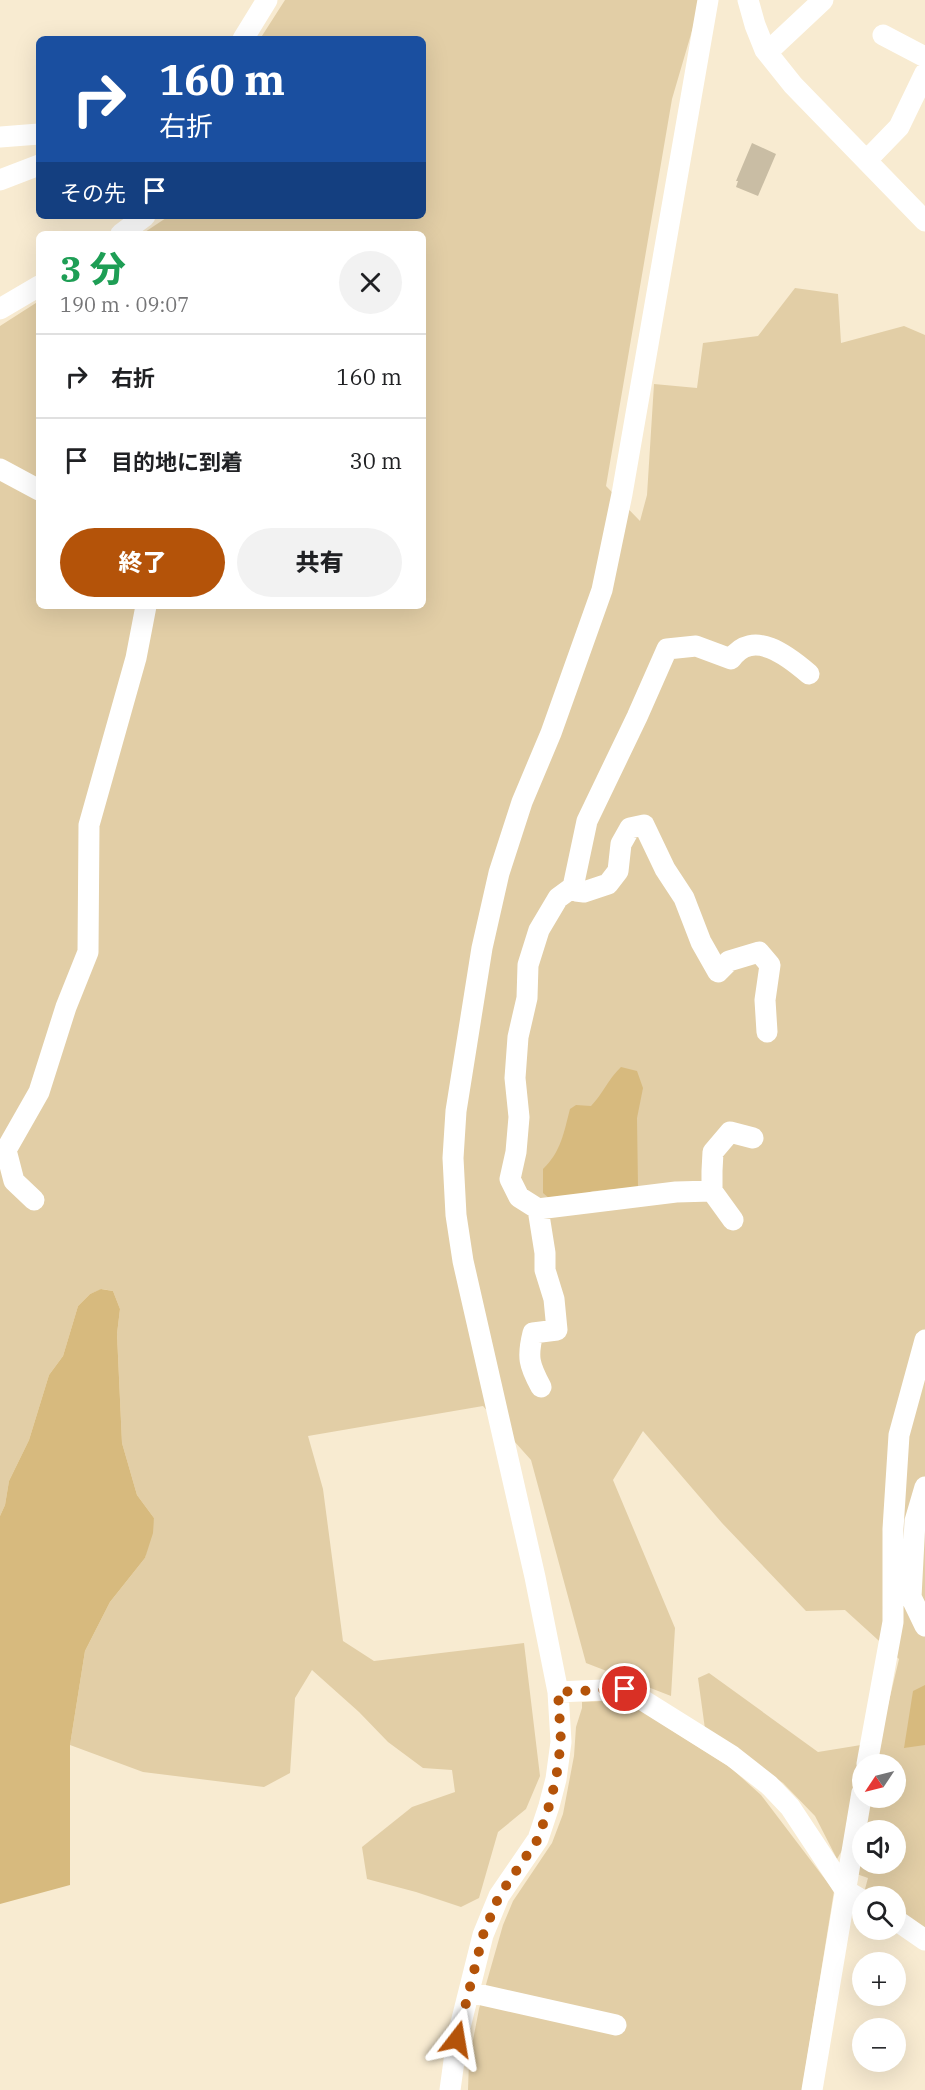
<!DOCTYPE html>
<html lang="ja">
<meta charset="utf-8">
<style>
:root{--surface:#fff;--page:#f2f2f2;--text:#202124;--muted:#757577;--line:#e0e0e0;--accent:#b45309}
body{margin:0;font-family:"IBM Plex Serif","Noto Sans JP",serif;background:var(--page);color:var(--text);height:100vh;display:flex;flex-direction:column;font-size:22px;white-space:nowrap}
*{box-sizing:border-box;margin:0}
p{font-size:20px;color:var(--muted)}
.icon{flex:none;width:33px;height:33px;fill:none;stroke:currentColor;stroke-width:2;stroke-linecap:round;stroke-linejoin:round}
.map{position:relative;flex:1;overflow:hidden}
.panel{position:absolute;left:36px;top:231px;width:390px;height:378px;display:flex;flex-direction:column;background:var(--surface);border-radius:9px;box-shadow:0 6px 24px #0002}
.panel>*{flex:none}
.banner{position:absolute;left:36px;top:36px;width:390px;height:183px;border-radius:9px;box-shadow:0 6px 24px #0002;background:#1a4fa0;color:#fff;overflow:hidden}
.needle{width:39px;rotate:235deg}
.tools{position:absolute;left:852px;top:1754px;display:grid;gap:12px}
.tools a{display:grid;place-items:center;width:54px;height:54px;border-radius:50%;background:var(--surface);box-shadow:0 6px 24px #0002;font-size:30px}
.pin{position:absolute;display:grid;place-items:center;width:51px;height:51px;color:#fff;margin:-26px;border:3px solid #fff;border-radius:50%;box-shadow:0 2px 6px #0007}
.me{position:absolute;width:66px;margin:-33px;rotate:14deg;stroke-linejoin:round;filter:drop-shadow(0 0 4px #0008)}
.turn{display:flex;align-items:center;gap:21px;height:126px;padding:0 24px;font-size:27px}
.turn .icon{width:78px;height:78px;stroke-width:2.5}
.turn b{display:block;font-size:42px;line-height:51px}
.then{display:flex;align-items:center;height:57px;padding:0 24px;background:#0003;gap:12px;font-size:22px}
.round{display:grid;place-items:center;flex:none;width:63px;height:63px;border-radius:32px;background:var(--page)}
.summary{display:flex;align-items:center;justify-content:space-between;height:102px;padding:0 24px}
h1{font-size:36px;font-weight:800;line-height:45px;color:#1e9e55}
.button{display:flex;gap:12px;margin-top:auto;padding:12px 24px}
.button a{flex:1;height:69px;border-radius:36px;background:var(--accent);color:#fff;font-size:24px;font-weight:800;line-height:69px;text-align:center}
.button a+a{background:var(--page);color:var(--text)}
ul{padding:0;list-style:none}
li{display:flex;align-items:center;gap:18px;height:84px;padding:0 24px;border-top:2px solid var(--line)}
li div{flex:1}
li b{display:block;font-size:22px}
li em{font-style:normal}
.map>svg:first-child{display:block}
.green{fill:#e2cea6;fill-rule:evenodd}
.water{fill:#d7ba7e}
.building{fill:#c9bda4}
.lines{fill:none;stroke-linecap:round;stroke-linejoin:round}
.minor{stroke:#fff;stroke-width:21}
.route{stroke:#b45309;stroke-width:10;stroke-dasharray:0 18}
</style>
<div class="map">
<svg width="925" height="2090" viewBox="0 0 925 2090">
<rect width="100%" height="100%" fill="#f8ebd1"/>
<path class="green" d="M285,0H701L672,99L606,486L640,521L647,495L654,384L697,388L703,343L758,336L795,288L838,294L841,343L904,326L925,335V1933L896,1911V1896H875L865,1889L868,1878L848,1871L866,1797H896V1764H874L899,1659L845,1610L806,1611L722,1523L643,1431L613,1480L675,1628L671,1696L586,1663L531,1460L483,1406L308,1436L323,1489L343,1641L374,1661L524,1643L540,1776L526,1809L498,1832L479,1898L461,1907L416,1892L367,1879L362,1847L412,1807L455,1792L452,1770L423,1768L388,1742L359,1712L312,1670L295,1698L290,1773L264,1787L143,1772L70,1745L85,1651L110,1602L145,1558L154,1518L137,1495L122,1443L117,1334L120,1309L113,1291L102,1289L90,1294L78,1306L63,1356L49,1375L29,1440L9,1481L5,1505L0,1516V326L39,301V606H423V234H142L169,216H423V39H260ZM862,1830H896V1863H862Z
M709,1673L818,1752L861,1745L844,1847L837,1859L815,1816L783,1783L705,1729L698,1678Z
M624,1700L731,1768L761,1795L834,1891L802,2090H468L469,2061L479,2009L503,1925L513,1901L552,1843L563,1814L574,1756L576,1727L582,1708V1702Z"/>
<path class="water" d="M621,1067L637,1071L643,1088L637,1118L638,1187L593,1191L574,1197L550,1199L543,1193V1169C561,1152 564,1132 570,1109L576,1105L591,1106C603,1094 608,1079 621,1067Z
M101,1289L113,1291L120,1309L117,1334L122,1443L137,1495L154,1518L153,1533L145,1558L110,1602L85,1651L70,1745V1885L0,1904V1516L5,1505L9,1481L29,1440L49,1375L63,1356L78,1306L90,1294Z
M925,1685V1745L904,1748L913,1691Z"/>
<path class="building" d="M752,143L776,154L758,196L736,187L738,181H736Z"/>
<g class="lines">
<path class="minor" d="M748,0L755,25L765,50L793,85L925,221
M883,35L925,57
M243,39L267,0
M765,50L775,45L823,0
M0,137L39,134
M867,160L899,127L925,73
M0,180L39,165
M121,234L145,216
M0,309L39,286
M0,469L39,490
M576,891L584,892L608,884L618,871L621,844L630,828L644,825L665,869L684,898L701,942L718,972L729,961L759,952L770,965L765,1000L767,1032
M712,1191L676,1192L538,1209L519,1197L510,1179L516,1152L519,1117L515,1078L518,1037L527,998L528,965L539,930L558,898L573,887L587,821L637,717L667,649L696,646L731,659C753,628 788,656 809,674
M34,1200L14,1181L6,1150L39,1092L66,1007L88,952L89,825L136,658L146,606
M538,1209L545,1253V1270L554,1299L557,1330L533,1333C527,1357 529,1365 541,1387
M733,1220L712,1191V1171L713,1152L730,1132L753,1138
M925,1487L915,1521L911,1597L925,1626
M558,1692L625,1689L732,1756L769,1785L790,1807L845,1890L862,1900
M867,1764L893,1622V1529L899,1435L925,1340
M896,1920L925,1940
M469,1992L616,2025
M450,2090L457,2039L483,1935L499,1896L538,1839L549,1806L556,1779L561,1742L558,1692L535,1577L463,1261L456,1215L453,1158L456,1111L482,948L499,873L522,802L551,733L602,590L622,494L708,0
M812,2090L862,1792"/>
</g>
<g class="lines">
<path class="route" d="M457,2039L483,1935L499,1896L538,1839L549,1806L556,1779L561,1742L558,1692L625,1689"/>
</g>
</svg>
<div class="tools">
<a><svg class="needle" viewBox="-14 -14 28 28"><path d="M0-13l5 13h-10z" fill="#e53935"/><path d="M0 13l5-13h-10z" fill="#757577"/></svg></a>
<a><svg class="icon" aria-label="sound" viewBox="0 0 24 24"><path d="M4 9h4l5-4v14l-5-4H4zM17 9q2 3 0 6"/></svg></a>
<a><svg class="icon" aria-label="search" viewBox="0 0 24 24"><circle cx="10" cy="10" r="6"/><path d="M15 15l6 6"/></svg></a>
<a>+</a>
<a>−</a>
</div>
<div class="pin" style="left:625px;top:1689px;background:#d93025"><svg class="icon" aria-label="arrive" viewBox="0 0 24 24"><path d="M6 21V4h12l-3 4 3 4H6"/></svg></div>
<svg class="me" style="left:457px;top:2039px" viewBox="-20 -20 40 40"><path d="M0-17L14 15 0 8-14 15z" fill="#b45309" stroke="#fff" stroke-width="4"/></svg>
<div class="banner">
<div class="turn"><svg class="icon" aria-label="right" viewBox="0 0 24 24"><path d="M7 20v-9h11M14 6l5 5-5 5"/></svg><div><b>160 m</b>右折</div></div>
<div class="then">その先<svg class="icon" aria-label="arrive" viewBox="0 0 24 24"><path d="M6 21V4h12l-3 4 3 4H6"/></svg></div>
</div>
<section class="panel">
<div class="summary"><div><h1>3 分</h1><p>190 m · 09:07</p></div><a class="round"><svg class="icon" aria-label="close" viewBox="0 0 24 24"><path d="M6 6l12 12M18 6L6 18"/></svg></a></div>
<ul>
<li><svg class="icon" aria-label="right" viewBox="0 0 24 24"><path d="M7 20v-9h11M14 6l5 5-5 5"/></svg><div><b>右折</b></div><em>160 m</em></li>
<li><svg class="icon" aria-label="arrive" viewBox="0 0 24 24"><path d="M6 21V4h12l-3 4 3 4H6"/></svg><div><b>目的地に到着</b></div><em>30 m</em></li>
</ul>
<div class="button"><a>終了</a><a>共有</a></div>
</section>
</div>
